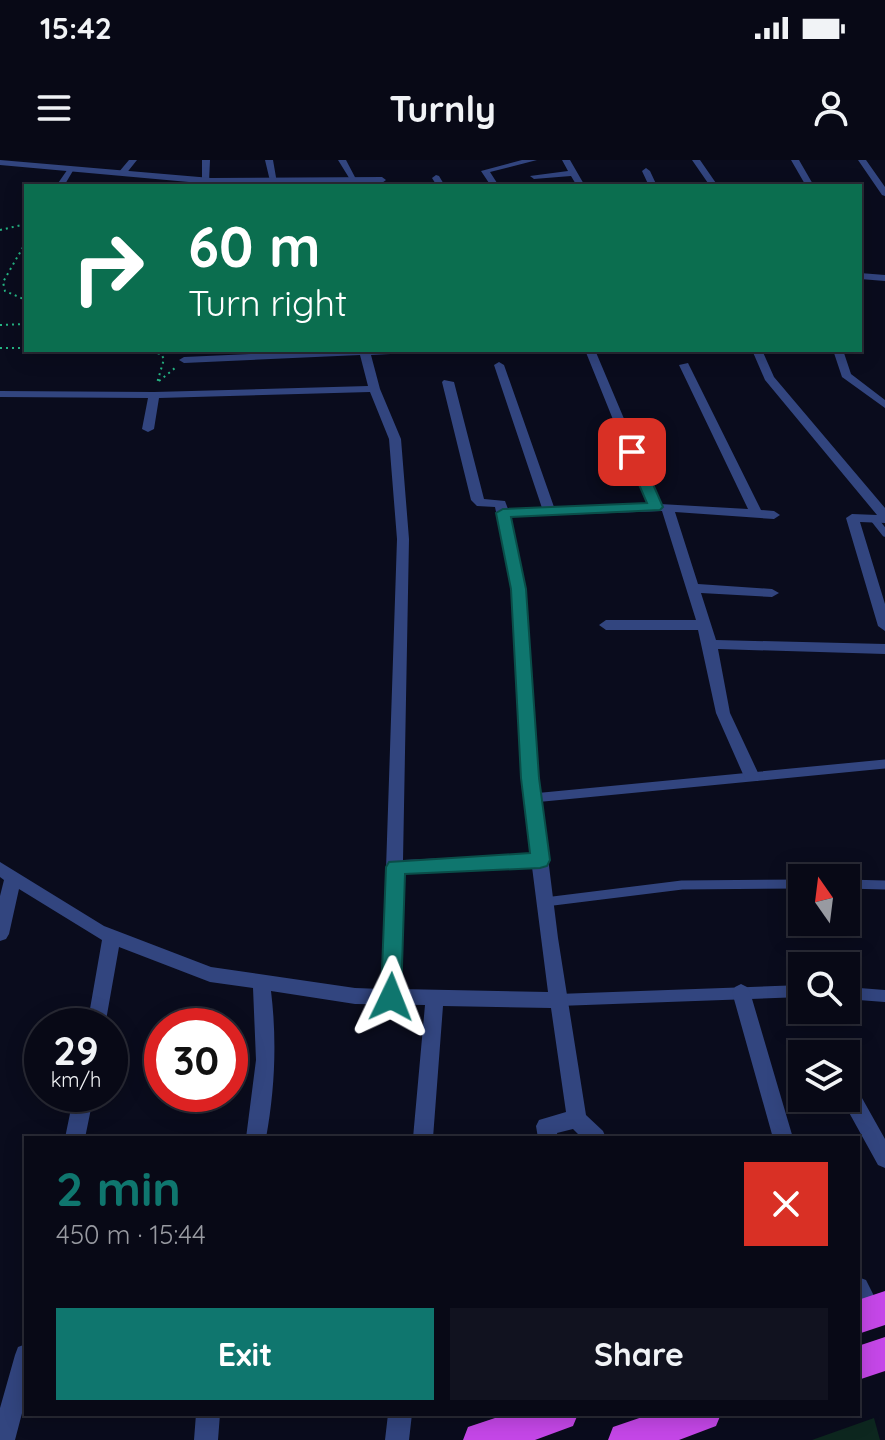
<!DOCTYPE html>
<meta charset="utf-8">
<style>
:root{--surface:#080916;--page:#11121f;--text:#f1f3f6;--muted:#989aa1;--line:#292a35;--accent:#0f766e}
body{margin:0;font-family:Quicksand,sans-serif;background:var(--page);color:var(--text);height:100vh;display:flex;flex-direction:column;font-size:30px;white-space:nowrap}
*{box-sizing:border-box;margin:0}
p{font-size:26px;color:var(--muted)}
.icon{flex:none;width:44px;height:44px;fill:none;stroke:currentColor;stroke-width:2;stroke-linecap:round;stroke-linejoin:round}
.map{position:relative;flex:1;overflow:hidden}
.details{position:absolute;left:24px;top:976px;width:836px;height:280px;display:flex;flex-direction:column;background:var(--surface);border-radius:0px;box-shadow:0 4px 20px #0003,0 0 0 2px var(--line)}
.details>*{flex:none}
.top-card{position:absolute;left:24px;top:24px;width:838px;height:168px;border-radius:0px;box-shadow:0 4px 20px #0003,0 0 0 2px var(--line);background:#0b6e4f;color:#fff;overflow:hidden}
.needle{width:52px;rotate:346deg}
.buttons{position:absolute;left:788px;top:704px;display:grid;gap:16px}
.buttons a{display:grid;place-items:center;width:72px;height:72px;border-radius:0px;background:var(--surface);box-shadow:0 4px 20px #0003,0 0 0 2px var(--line);font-size:40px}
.speed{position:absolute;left:24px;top:848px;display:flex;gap:16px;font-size:40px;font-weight:700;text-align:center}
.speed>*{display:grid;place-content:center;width:104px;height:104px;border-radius:50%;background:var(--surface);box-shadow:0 4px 20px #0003,0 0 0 2px var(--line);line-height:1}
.speed small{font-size:20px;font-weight:400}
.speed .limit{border:12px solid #d22;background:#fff;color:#111}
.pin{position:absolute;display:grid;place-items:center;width:68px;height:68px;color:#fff;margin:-34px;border-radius:16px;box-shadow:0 4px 12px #0006}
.me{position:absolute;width:88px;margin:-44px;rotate:2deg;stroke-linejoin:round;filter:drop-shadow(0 0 6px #0008)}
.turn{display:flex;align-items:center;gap:28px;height:168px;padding:0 32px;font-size:36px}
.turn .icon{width:104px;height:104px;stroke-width:2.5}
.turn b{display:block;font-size:56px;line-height:68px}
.round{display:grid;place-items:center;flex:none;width:84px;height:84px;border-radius:0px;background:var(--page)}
.head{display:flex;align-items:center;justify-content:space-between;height:136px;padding:0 32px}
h1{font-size:48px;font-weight:700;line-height:60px;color:var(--accent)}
.action{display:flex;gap:16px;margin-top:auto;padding:16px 32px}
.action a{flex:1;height:92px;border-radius:0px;background:var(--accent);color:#fff;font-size:32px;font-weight:700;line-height:92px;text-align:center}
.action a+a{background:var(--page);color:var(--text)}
.status{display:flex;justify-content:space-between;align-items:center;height:56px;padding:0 40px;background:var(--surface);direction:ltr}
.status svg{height:22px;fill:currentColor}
header{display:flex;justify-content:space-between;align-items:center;height:104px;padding:0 32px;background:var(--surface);font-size:36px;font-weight:700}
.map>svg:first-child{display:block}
.green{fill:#0d271f}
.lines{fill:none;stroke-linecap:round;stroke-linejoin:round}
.path{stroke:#25b483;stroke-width:2;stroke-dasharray:2 4;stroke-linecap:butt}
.service-far2{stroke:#32457f;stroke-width:7}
.service-far1{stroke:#32457f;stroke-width:9}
.service{stroke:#32457f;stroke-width:12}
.minor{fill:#32457f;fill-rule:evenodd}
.tertiary{fill:#32457f;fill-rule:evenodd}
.trunk{fill:#c547e8;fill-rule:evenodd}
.route{fill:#0f766e;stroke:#0a4d48;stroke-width:2}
</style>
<div class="status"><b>15:42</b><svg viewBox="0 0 49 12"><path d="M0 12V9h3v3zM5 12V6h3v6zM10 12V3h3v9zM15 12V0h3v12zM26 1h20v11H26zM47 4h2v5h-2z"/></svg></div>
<header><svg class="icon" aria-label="menu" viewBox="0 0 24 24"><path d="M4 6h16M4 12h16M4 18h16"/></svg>Turnly<svg class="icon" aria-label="person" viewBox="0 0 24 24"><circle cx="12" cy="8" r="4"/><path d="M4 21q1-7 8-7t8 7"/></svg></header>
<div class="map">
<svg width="885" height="1280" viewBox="0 0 885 1280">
<rect width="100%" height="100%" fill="#0a0c1d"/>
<path class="green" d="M874,1258L880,1280H812Z"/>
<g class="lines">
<path class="path" d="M0,70L26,64
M26,82L3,122L5,131L26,140
M0,165L26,164
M0,188H26
M140,190L161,194L164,199L157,223
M159,221L175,208"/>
<path class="service-far2" d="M874,359L885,373"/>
<path class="service-far1" d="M533,638L885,604
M846,724L885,725
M545,742L682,725L802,724"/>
<path class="service" d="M846,833L885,836
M558,840L802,831"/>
<path class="minor" d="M129,0H137L125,15H119L118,13Z
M202,0H210L209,22L202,20Z
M265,0H273L277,23L270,21Z
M338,0H346L357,21H351Z
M522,0H537L490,12L499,26H491L481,11Z
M562,0H570L585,26H577L571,16L534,19L530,16L568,11Z
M692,0H700L718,26H710Z
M791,0H799L814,26H806Z
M858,0H866L885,27V36L882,35Z
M70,6L74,9L64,26H56Z
M646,8L650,11L657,26H649L642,11Z
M436,15L439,16L445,26H437L432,18Z
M860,113L885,115V121L860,119Z
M337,190H415L410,193L371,195L380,229L401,279L409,379L403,700L531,694L522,618L512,429L495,347L477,346L471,340L442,222L444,220L454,222L484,339L505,341L508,349L542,348L494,205L499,202L504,205L554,347L647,344L585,190H595L660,344L748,349L679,205L688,203L761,350L774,351L780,355L774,359L675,352L698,424L772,429L779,433L772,437L701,433L716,480L885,484V494L718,489L730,553L760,617L758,621H746L716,553L698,470H606L599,465L606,460H696L662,351L510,357L526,429L538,618L558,778L586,955L603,971L606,978H582L573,969L557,973L558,978H538L536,966L539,960L566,952L551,848L443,846L433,978H413L425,845L355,844L271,831C277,880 275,929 266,978H246L256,900L253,828L210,822L119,787L105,866H87L102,780L19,729L9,774L6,779L0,781V736L4,720L0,717V702L104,766L211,807L355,828L382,829L397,379L389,279L370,232L159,238L154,269L148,272L142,269L148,238L0,237V231L154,232L368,226L360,195L184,203L179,200L184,197ZM532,707L548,832L400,829L403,713Z
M752,190H762L774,217L885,348V363L860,362L885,444V471L878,466L846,358L852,354L877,355L765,220Z
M833,190H843L851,214L885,240V248L842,217Z
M741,824L747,827L750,832L793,978H773L732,832L735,827Z
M846,919L853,922L885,979V1008L878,1005L841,938H846Z
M74,934H94L85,978H65Z
M858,1117L866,1120L882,1152L879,1160L871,1163C853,1156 858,1134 858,1117Z
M26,1184V1238L15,1280H0V1248L15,1195L18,1187Z
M196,1254H220L218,1280H194Z
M388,1254H412L409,1280H385Z"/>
<path class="tertiary" d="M0,0L211,18L382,17L386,20L382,23L211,24L0,5Z"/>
<path class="trunk" d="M885,1131V1165L858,1174V1140Z
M885,1177V1211L858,1220V1186Z
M507,1254H578L573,1266L535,1280H463L468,1267Z
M651,1254H721L716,1266L679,1280H608L613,1267Z"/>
</g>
<path class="route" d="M632,288L639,292L663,347L660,350L511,357L526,429L539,618L550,700L547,706L540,708L405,714L401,837L398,843L391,845L384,843L381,837L386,707L389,702L530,693L521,618L511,429L496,353L503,349L647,343L625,292Z"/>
</svg>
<div class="buttons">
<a><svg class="needle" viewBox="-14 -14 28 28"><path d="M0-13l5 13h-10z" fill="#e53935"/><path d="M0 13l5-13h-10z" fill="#989aa1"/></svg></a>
<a><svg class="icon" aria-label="search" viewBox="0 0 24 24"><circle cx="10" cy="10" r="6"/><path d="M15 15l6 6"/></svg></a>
<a><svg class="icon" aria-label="layers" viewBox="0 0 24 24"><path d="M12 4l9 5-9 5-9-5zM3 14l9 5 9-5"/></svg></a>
</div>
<div class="speed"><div>29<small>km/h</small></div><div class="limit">30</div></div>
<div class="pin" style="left:632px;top:292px;background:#d93025"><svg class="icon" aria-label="arrive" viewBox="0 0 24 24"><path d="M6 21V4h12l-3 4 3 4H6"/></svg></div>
<svg class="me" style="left:391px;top:837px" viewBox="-20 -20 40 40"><path d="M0-17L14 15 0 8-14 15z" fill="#0f766e" stroke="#fff" stroke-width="4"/></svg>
<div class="top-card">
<div class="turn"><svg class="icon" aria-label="right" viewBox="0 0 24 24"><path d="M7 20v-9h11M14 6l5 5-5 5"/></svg><div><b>60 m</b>Turn right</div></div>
</div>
<section class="details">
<div class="head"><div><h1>2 min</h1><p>450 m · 15:44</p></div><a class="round" style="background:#d93025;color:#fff"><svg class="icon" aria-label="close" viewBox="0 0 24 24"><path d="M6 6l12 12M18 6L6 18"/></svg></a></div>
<div class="action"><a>Exit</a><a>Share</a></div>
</section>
</div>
